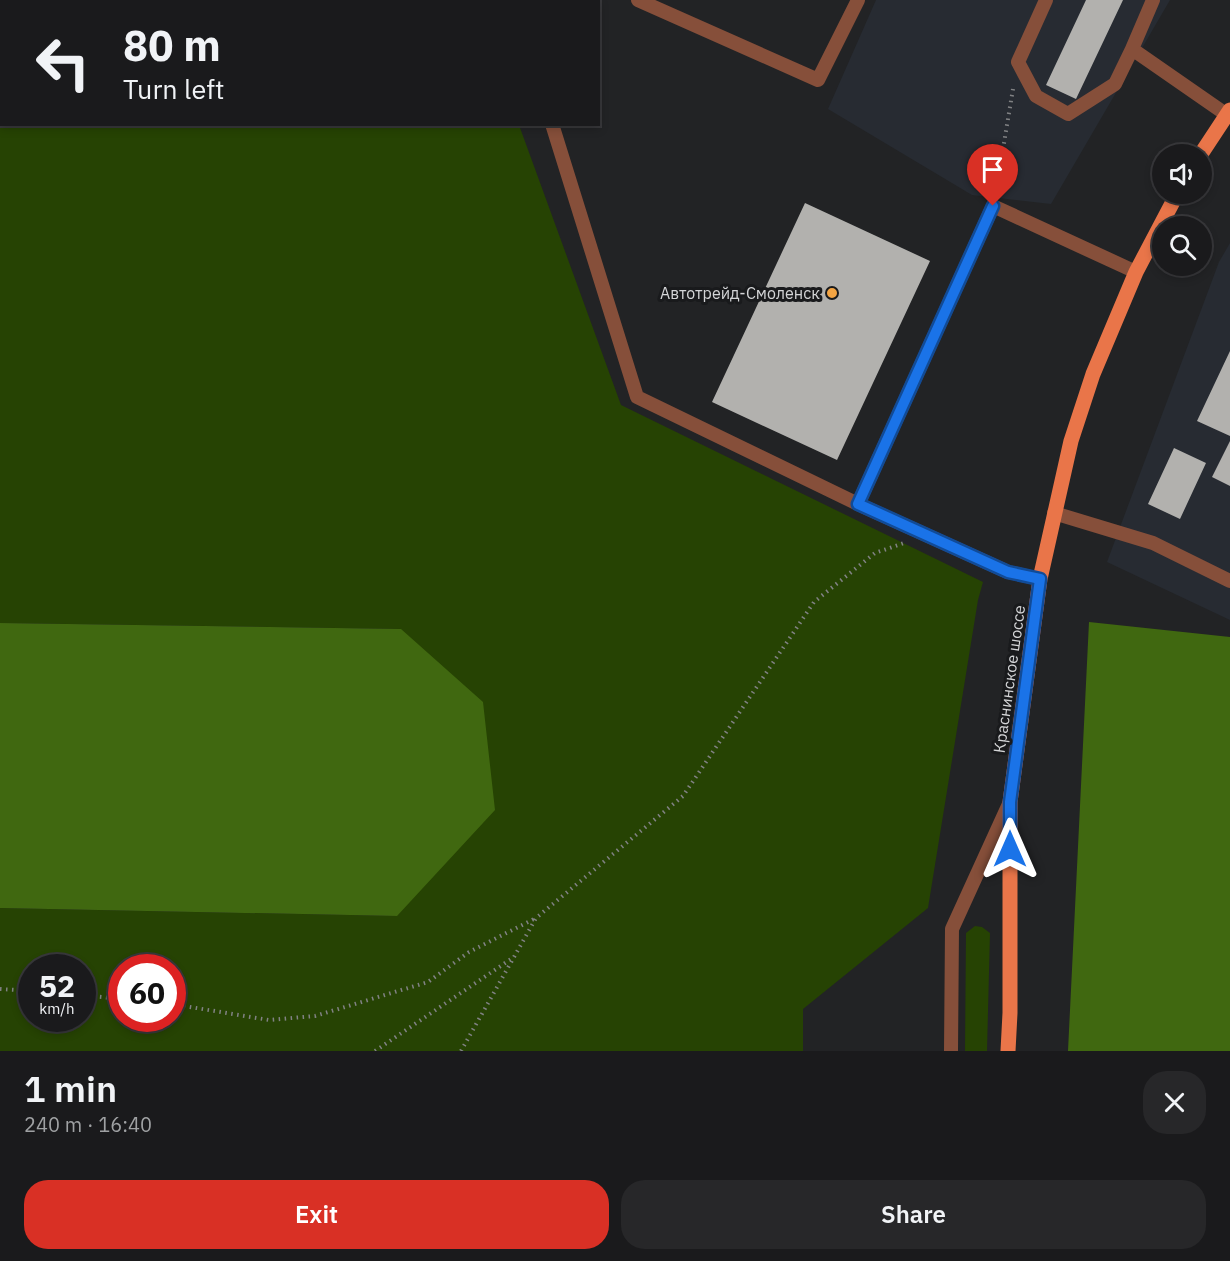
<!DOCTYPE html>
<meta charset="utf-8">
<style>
:root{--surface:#1a1a1c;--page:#272729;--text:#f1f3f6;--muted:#9fa1a3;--line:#38383b;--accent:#d93025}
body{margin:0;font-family:"IBM Plex Sans",sans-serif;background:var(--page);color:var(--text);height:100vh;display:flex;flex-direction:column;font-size:22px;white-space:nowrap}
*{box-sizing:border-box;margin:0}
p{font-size:20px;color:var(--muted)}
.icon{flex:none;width:33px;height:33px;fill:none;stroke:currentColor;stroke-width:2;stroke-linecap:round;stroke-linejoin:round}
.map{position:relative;height:1051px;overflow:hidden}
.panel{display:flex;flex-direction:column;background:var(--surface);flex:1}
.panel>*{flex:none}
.guide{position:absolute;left:0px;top:0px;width:600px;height:126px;box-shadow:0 3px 9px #0003,0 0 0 2px var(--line);background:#1a1a1c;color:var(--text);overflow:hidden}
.buttons{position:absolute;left:1152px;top:144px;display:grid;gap:12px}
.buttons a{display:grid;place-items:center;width:60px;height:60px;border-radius:50%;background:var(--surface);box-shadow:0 3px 9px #0003,0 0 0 2px var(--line);font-size:30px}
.speed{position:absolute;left:18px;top:954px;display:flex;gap:12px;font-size:30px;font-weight:700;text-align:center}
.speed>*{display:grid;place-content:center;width:78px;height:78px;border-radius:50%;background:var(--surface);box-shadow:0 3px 9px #0003,0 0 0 2px var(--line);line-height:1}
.speed small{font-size:15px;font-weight:400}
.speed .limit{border:9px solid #d22;background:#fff;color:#111}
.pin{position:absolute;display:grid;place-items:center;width:51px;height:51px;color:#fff;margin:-62px -26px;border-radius:50% 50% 50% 0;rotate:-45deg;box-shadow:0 0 6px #0007}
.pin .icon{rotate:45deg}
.me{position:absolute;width:66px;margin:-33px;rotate:0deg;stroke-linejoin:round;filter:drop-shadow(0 0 4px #0008)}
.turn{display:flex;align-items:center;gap:21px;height:126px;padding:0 24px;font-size:27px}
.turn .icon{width:78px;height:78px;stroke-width:2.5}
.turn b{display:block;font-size:42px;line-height:51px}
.round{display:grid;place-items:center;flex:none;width:63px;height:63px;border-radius:24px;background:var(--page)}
.summary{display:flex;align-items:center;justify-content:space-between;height:102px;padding:0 24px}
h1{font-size:36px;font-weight:600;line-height:45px}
.action{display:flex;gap:12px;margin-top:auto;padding:12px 24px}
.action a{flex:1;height:69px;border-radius:24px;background:var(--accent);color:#fff;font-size:24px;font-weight:600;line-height:69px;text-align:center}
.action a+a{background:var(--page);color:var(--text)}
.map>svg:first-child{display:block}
.built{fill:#272b32}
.green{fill:#264303;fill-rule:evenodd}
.forest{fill:#406810}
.building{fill:#b2b1ae}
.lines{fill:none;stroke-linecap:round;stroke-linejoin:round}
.path{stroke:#818284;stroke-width:4;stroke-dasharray:1.5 4.5;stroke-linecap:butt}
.lane{stroke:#864f3a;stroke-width:14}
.primary{stroke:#e97549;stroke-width:15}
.route-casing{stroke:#114b97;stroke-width:15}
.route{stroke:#1a73e8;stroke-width:10}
.poi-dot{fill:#f3a443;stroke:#191a1c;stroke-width:2}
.labels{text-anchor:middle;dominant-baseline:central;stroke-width:6;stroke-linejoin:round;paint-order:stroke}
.poi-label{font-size:16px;fill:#d4d5d7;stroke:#191a1c;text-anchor:end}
.street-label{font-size:16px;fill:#d4d5d7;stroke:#191a1c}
</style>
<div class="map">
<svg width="1230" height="1051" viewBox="0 0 1230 1051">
<rect width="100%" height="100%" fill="#222325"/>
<path class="built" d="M876,0H1170L1051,204L972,195L828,109Z
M1230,243V620L1107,562L1219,262Z"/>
<path class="green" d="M0,0H476V1L2,2V124L519,125L621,405L983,582L978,600L928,908L803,1009V1051H0V908L397,916L401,629L0,623ZM32,968H82V1018H32ZM122,968H172V1018H122Z
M975,926L982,927L990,933L987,1051H965L966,933Z"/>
<path class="forest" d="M1089,622L1230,637V1051H1068Z
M0,623L401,629L483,702L495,810L397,916L0,908Z"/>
<path class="building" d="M1086,0H1123L1076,99L1046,85Z
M805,203L930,261L837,460L712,402Z
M1230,351V436L1197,421Z
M1230,441V486L1212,477Z
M1174,448L1206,463L1180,519L1148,504Z"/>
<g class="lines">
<path class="path" d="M996,191L1013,89
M0,989L32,991
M82,995L122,999
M172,1004L269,1020L315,1016L428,982L469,952L534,919
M375,1051L514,957
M461,1051L536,918L683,796L814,602L875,553L904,543"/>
<path class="lane" d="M513,0V2
M638,0L818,80L858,0
M1046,0L1018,62L1036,96L1068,114L1115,84L1132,49L1230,117
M1132,49L1153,0
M552,124L637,397L858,504
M1054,513L1153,543L1230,581
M1040,579L1008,572L858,504L993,206L1136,272
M951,1051L952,929L1009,804"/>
<path class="primary" d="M1201,154L1230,110
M1008,1051L1010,1013V802L1040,579L1071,441L1093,374L1136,272L1177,194"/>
</g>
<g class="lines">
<g class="route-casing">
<path id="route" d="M993,206L858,504L1008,572L1040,579L1010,802V849"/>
</g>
<use href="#route" class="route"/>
</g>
<circle class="poi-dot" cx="832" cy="293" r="6"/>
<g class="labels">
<g class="poi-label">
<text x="820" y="293">Автотрейд-Смоленск</text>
</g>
<g class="street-label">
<text transform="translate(1009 679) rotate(-82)">Краснинское шоссе</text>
</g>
</g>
</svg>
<div class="buttons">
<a><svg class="icon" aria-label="sound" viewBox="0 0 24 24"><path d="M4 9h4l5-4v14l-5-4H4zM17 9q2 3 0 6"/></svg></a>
<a><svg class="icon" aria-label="search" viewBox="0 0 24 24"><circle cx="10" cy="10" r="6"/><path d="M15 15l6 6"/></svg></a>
</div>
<div class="speed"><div>52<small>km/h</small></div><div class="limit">60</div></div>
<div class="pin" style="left:993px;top:206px;background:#d93025"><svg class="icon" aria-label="arrive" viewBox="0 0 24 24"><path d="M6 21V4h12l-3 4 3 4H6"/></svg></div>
<svg class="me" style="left:1010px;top:849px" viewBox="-20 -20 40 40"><path d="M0-17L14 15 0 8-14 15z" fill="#1a73e8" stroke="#fff" stroke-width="4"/></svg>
<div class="guide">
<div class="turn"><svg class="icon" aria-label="left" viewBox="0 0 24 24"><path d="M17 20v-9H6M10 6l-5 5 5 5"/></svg><div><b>80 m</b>Turn left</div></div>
</div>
</div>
<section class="panel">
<div class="summary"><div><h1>1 min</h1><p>240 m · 16:40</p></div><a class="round"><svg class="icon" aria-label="close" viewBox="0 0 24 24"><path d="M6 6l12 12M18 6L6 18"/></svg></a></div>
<div class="action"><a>Exit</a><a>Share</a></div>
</section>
